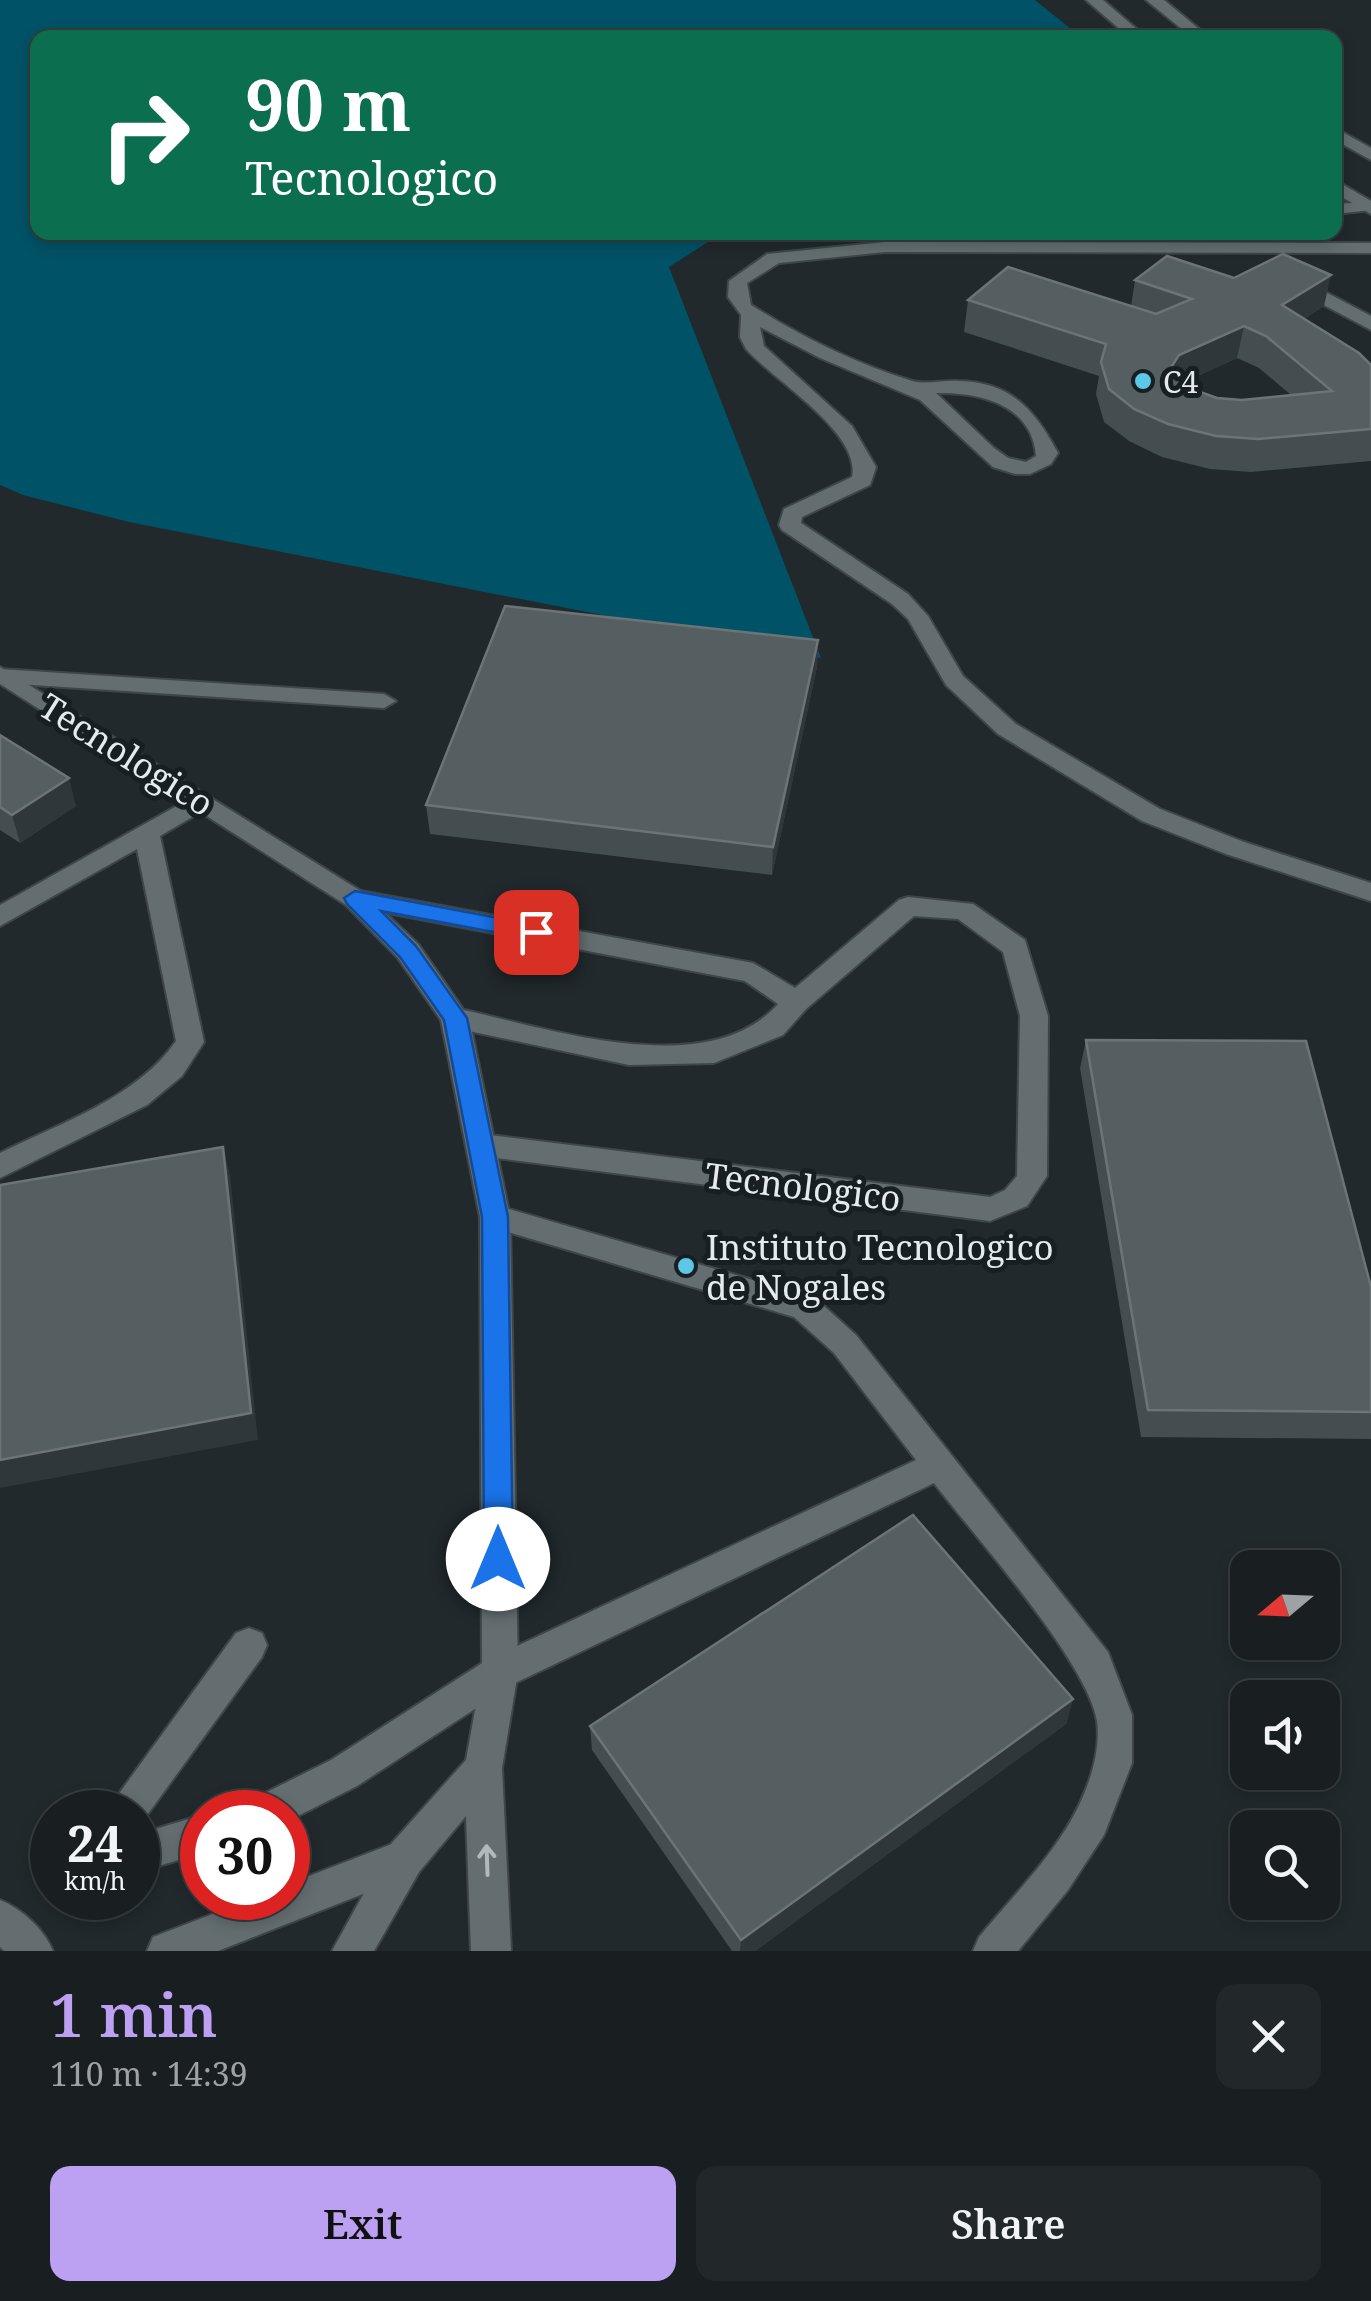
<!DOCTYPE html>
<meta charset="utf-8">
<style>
:root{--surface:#191f21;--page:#22272a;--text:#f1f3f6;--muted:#9fa2a5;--line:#373d3f;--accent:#bca0f2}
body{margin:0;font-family:"Noto Serif",serif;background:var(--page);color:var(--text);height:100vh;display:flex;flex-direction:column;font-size:38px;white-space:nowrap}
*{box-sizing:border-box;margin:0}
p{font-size:32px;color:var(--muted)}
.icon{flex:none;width:55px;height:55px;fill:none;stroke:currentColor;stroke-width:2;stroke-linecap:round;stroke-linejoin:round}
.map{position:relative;height:1951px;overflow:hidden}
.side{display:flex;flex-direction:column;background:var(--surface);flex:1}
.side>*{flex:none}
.hud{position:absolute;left:30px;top:30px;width:1312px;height:210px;border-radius:20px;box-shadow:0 5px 15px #0003,0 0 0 2px var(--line);background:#0b6e4f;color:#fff;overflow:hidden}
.needle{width:65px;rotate:251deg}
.buttons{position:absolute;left:1230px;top:1550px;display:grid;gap:20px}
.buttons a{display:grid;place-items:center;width:110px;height:110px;border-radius:20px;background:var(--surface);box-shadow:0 5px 15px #0003,0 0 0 2px var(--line);font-size:50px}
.speed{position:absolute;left:30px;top:1790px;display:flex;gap:20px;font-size:50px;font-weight:700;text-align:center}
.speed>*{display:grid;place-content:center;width:130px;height:130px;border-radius:50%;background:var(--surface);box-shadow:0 5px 15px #0003,0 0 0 2px var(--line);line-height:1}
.speed small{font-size:25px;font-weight:400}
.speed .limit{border:15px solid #d22;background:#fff;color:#111}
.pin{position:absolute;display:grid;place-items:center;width:85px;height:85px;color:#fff;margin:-42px;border-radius:20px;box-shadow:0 5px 15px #0006}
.me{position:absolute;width:110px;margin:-55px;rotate:0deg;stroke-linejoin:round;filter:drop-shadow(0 0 8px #0008)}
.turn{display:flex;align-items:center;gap:35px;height:210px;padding:0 50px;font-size:45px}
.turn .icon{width:130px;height:130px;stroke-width:2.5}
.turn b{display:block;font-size:70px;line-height:85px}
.round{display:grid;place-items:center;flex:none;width:105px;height:105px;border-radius:20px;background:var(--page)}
.overview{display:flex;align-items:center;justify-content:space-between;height:170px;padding:0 50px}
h1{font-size:60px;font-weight:600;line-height:75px;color:var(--accent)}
.action{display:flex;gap:20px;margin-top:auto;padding:20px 50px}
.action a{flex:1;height:115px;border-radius:20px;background:var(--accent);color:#111;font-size:40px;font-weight:600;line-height:115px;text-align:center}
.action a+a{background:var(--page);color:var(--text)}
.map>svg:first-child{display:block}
.green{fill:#005266}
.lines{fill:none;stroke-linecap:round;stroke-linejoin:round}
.service-casing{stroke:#3f4648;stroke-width:4}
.minor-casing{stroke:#3f4648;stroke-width:4}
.secondary-casing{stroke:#3f4648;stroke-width:4}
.service{fill:#646e71;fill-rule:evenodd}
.minor{fill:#646e71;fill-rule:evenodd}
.secondary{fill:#646e71;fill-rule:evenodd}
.wall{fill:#444d50;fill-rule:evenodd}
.shaded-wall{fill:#2f373a}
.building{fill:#555e61;stroke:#6c7477;stroke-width:2.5;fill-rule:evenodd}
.oneway{stroke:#b1b9bb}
.route{fill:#1a73e8;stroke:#114b97;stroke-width:2.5}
.poi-dot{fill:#5dc7e8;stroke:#171f22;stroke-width:4}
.labels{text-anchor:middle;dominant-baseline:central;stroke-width:10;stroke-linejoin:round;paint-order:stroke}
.far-poi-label{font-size:30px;fill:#e5ebed;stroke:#171f22;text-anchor:start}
.street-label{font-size:35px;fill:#e5ebed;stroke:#171f22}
.poi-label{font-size:35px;fill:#e5ebed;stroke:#171f22;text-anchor:start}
</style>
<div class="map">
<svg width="1371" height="1951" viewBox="0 0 1371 1951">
<rect width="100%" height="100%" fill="#21292c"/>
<path class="green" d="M0,0H1035L1081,37L38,38V232L722,233L669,267L821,658L129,522L23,495L0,485Z"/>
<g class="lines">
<g class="service-casing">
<path id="service" d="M1371,202V210L1335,214V204Z
M885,242L1371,243V253L885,252L779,263L747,283L751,305C800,336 856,364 912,381C926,385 944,380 959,381C1011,382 1035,410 1058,453L1051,464L1030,474H1015L993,467L920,400L820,358L760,327L764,346L852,426L876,467L870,485L802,517L801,523L908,594L928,616L963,676L1016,724L1160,809L1244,842L1371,883V901L1226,854L1142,821L998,734L946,685L908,619L892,604L782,530L779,525L784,509L852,477C862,433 772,379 746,349L740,337L741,315L728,297L729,281L767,254ZM936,393C979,392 1032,404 1036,456L1026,462L1008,458L994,448Z
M1293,275L1371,316V330L1286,285L1284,281Z
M0,669L384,694L396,701L384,708L2,683Z
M200,793L213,801L209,807L160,836L204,1042L182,1076L147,1105L0,1178V1153C60,1123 137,1098 176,1041L137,849L0,926V905Z
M355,890L753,963L795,988L899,900L908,897L973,904L1025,940L1048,1016L1047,1176L1027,1206L990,1221L481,1156L471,1153L466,1145L471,1137L481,1134L990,1197L1005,1190L1017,1176L1020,1016L1003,952L958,919L914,916L806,1009L783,1035L714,1063L629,1065L455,1028L445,1025L441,1018L445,1011L455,1008C545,1027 707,1084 778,1004L745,981L346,905L342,899L346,893Z
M495,1205L815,1298L856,1335L1108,1652L1132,1715V1763L1104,1835L1068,1890L1018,1951H973L979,1937C1016,1892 1065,1845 1086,1789C1094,1769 1100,1743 1097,1721C1087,1661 975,1537 934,1483L513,1684L357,1786L288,1821V1812H247L253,1799L331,1760L487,1660L916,1460L834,1353L794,1317L484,1225L480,1217L484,1209Z
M249,1628L262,1633L267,1645L262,1657L139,1826L152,1830L202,1815V1853L152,1868L138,1864V1812H109L115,1799L236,1633Z
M405,1839L419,1844L424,1858L419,1872L218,1951H147L153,1937L254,1898H288V1884Z
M0,1900C22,1909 44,1929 53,1951H4L0,1947Z"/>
</g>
<g class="minor-casing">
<path id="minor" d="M0,667L364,893L418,944L469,1018L510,1217L518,1672L502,1768L511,1951H471L466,1816L419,1872L374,1951H332L391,1844L466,1760L482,1672L480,1217L441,1020L398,958L346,905L0,684Z"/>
</g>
<g class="secondary-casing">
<path id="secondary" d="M1086,0H1103L1147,38H1130Z
M1146,0H1164L1210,38H1193Z
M1335,128L1371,148V160L1335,140Z
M1335,180L1371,201V214L1335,193Z"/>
</g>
<use href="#service" class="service"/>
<use href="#minor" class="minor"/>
<use href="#secondary" class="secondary"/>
</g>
<path class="wall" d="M1135,280L1324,306L1304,319L1371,365V461L1251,472L1210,469L1162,457L1129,441L1104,422L1096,394L1099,376L964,332L968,300L1131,306ZM1237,358L1259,368L1291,395L1242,400L1217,398L1183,386L1180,384Z
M818,640L817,667L772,875L430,834L426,805Z
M0,735L76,806L20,843L0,830Z
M1086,1040L1371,1287V1439L1141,1437L1080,1068Z
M1073,1699L1066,1724L755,1951H732L592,1750L590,1726Z"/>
<path class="shaded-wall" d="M1331,275L1324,306L1276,336L1282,305Z
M1244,326L1237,358L1173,387L1170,369L1179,355Z
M818,640L817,667L772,875L773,847Z
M69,778L76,806L20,843L12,815Z
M223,1147L230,1175L258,1440L0,1488V1460Z
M1073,1699L1066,1724L755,1951H740L741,1940Z"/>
<path class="building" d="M1283,254L1331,275L1282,305L1359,353L1371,365V429L1258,439L1216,436L1168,424L1134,409L1109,389L1101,362L1106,344L968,300L1008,267L1156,314L1192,299L1135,280L1167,256L1234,278ZM1244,326L1266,336L1332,391L1242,400L1217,398L1183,386L1174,376L1170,369L1179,355Z
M505,606L818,640L773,847L426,805Z
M0,735L69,778L12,815L0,807Z
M1086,1040L1306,1041L1371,1287V1412L1148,1410Z
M223,1147L251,1413L0,1460V1185Z
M913,1515L1073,1699L741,1940L590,1726Z"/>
<defs><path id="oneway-shaft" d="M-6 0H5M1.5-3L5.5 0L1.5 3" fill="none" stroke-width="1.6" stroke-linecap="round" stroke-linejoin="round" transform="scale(2.5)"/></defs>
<use class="oneway" href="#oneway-shaft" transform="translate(487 1860) rotate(-92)"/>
<path class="route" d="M355,891L536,925L547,932L536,940L381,911L416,946L467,1018L508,1217L513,1559L509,1568L498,1572L488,1568L484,1559L482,1217L444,1020L400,957L347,904L344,898Z"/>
<g class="poi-dot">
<circle cx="1143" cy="381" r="10"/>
<circle cx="686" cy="1266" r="10"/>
</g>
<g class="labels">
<g class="far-poi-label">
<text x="1163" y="381">C4</text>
</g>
<g class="street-label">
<text transform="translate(127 754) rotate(32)">Tecnologico</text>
<text transform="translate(803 1186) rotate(7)">Tecnologico</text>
</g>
<g class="poi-label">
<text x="706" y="1246">Instituto Tecnologico<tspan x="706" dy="40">de Nogales</tspan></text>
</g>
</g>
</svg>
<div class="buttons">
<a><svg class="needle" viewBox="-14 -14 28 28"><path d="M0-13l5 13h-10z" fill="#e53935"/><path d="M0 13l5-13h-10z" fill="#9fa2a5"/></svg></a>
<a><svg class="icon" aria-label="sound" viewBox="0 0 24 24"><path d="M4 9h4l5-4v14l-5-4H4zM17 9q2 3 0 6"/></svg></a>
<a><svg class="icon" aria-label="search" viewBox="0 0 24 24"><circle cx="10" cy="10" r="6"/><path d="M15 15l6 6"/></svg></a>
</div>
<div class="speed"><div>24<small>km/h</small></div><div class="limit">30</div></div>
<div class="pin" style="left:536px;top:932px;background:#d93025"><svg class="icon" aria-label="arrive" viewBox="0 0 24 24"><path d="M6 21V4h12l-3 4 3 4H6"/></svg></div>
<svg class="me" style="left:498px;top:1559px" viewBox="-20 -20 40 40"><circle r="19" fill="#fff"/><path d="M0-13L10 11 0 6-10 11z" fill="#1a73e8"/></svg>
<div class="hud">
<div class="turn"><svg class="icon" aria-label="right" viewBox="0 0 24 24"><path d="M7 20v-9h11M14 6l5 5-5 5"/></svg><div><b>90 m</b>Tecnologico</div></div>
</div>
</div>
<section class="side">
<div class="overview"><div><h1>1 min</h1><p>110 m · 14:39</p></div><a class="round"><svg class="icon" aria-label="close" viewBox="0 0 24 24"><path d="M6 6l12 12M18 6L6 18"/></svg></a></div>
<div class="action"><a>Exit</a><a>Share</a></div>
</section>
